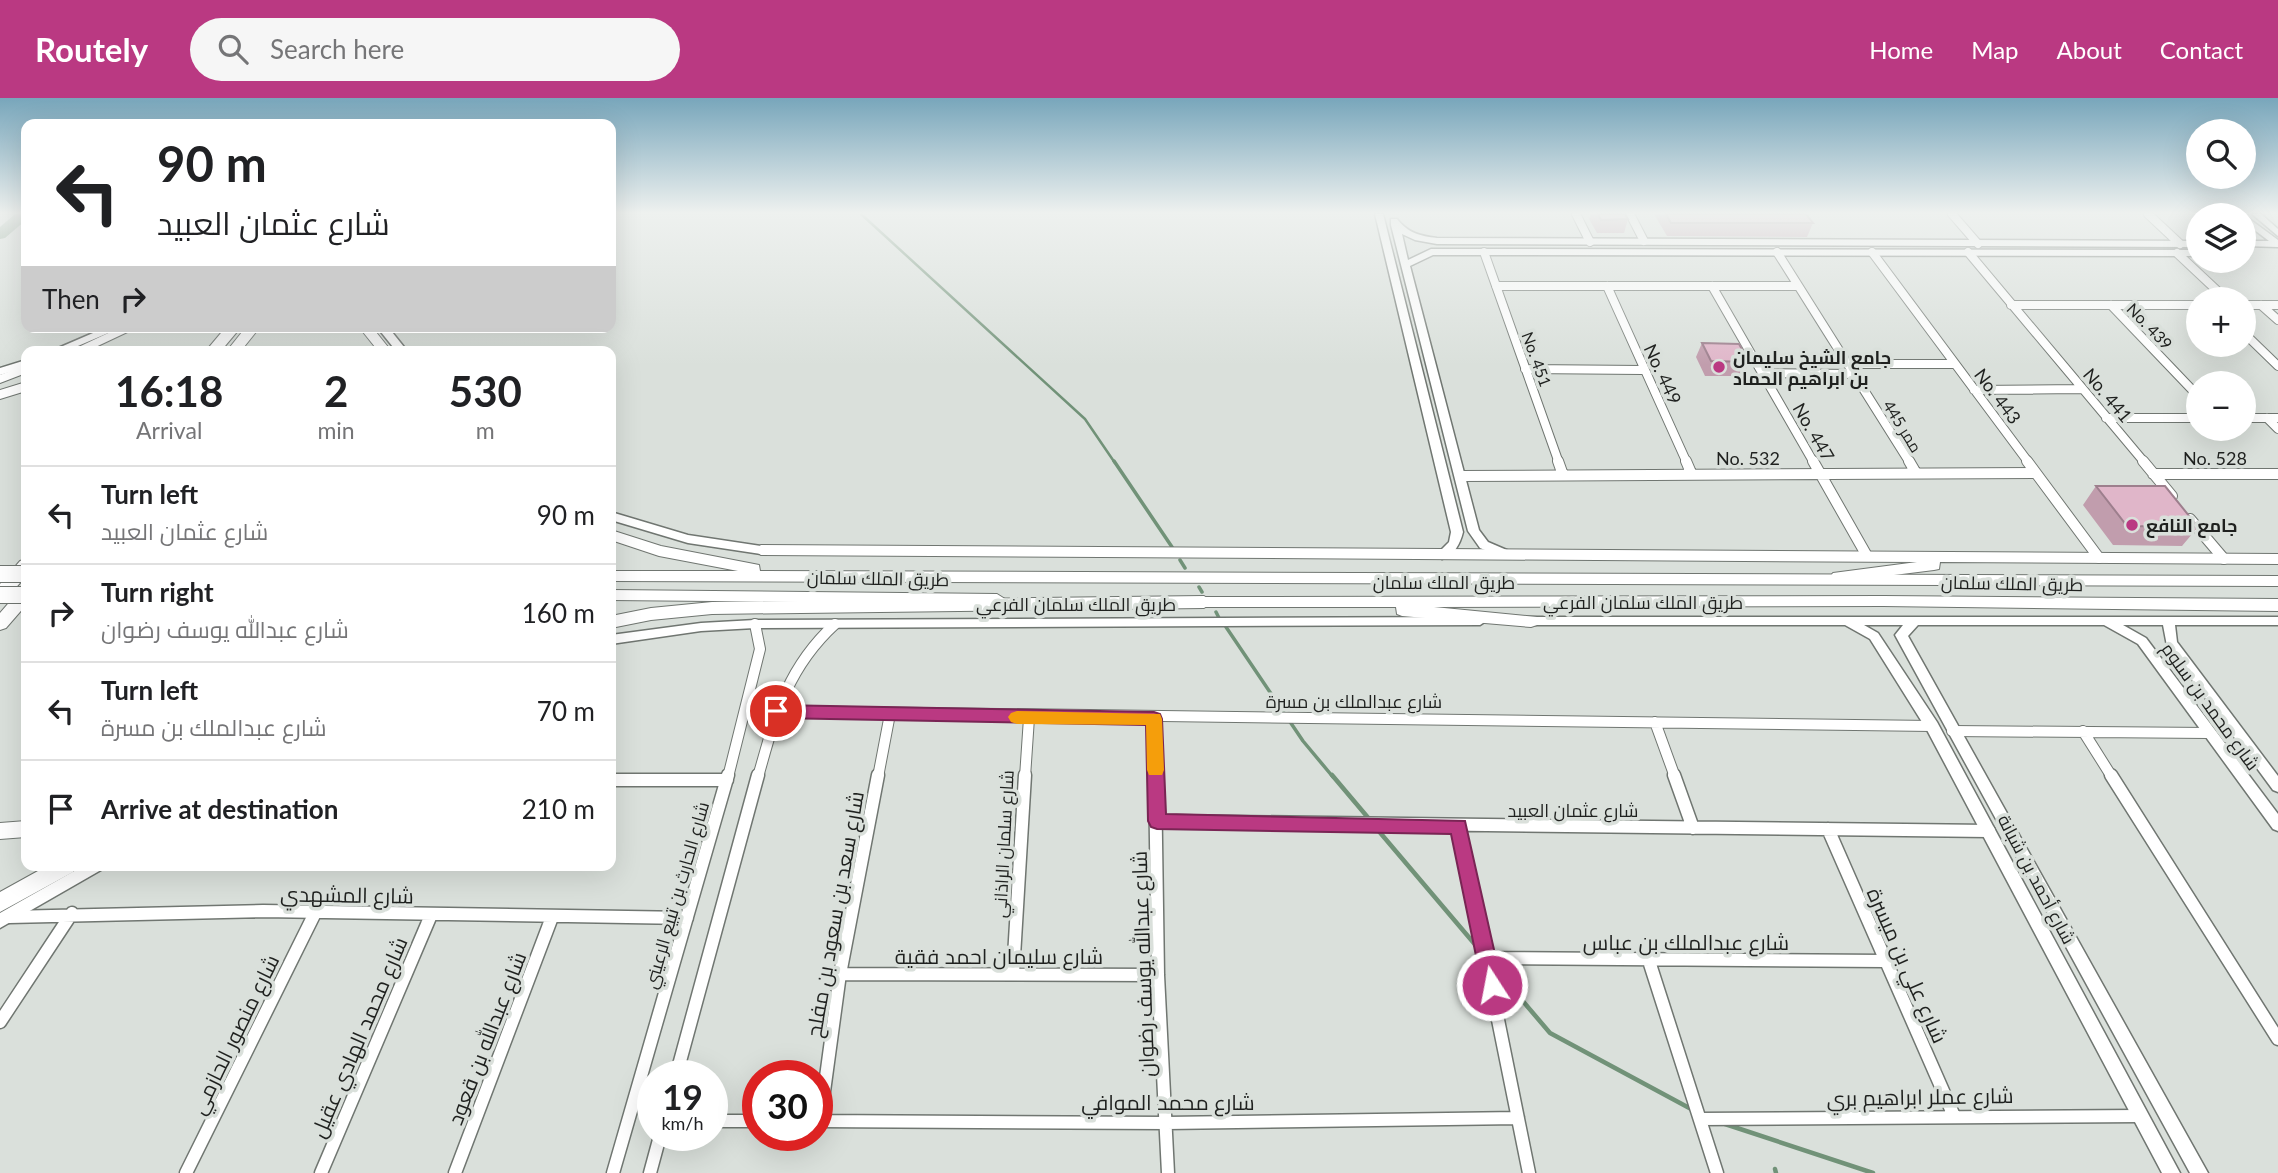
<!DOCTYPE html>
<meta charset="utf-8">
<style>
:root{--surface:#fff;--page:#f6f6f6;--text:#202124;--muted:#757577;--line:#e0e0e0;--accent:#ba3982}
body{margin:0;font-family:Lato,Cairo,sans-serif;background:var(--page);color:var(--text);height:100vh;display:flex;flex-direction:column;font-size:26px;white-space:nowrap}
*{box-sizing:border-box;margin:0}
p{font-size:23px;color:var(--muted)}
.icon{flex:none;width:38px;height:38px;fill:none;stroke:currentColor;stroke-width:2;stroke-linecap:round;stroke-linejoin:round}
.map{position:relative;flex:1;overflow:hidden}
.drawer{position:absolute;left:21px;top:248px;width:595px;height:525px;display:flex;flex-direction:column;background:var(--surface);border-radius:14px;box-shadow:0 7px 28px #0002}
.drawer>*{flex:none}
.top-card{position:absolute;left:21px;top:21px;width:595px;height:214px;border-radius:14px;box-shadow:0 7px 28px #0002;background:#fff;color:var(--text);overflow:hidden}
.fabs{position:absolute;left:2186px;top:21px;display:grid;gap:14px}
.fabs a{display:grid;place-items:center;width:70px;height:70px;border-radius:50%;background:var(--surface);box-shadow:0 7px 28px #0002;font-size:35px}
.speed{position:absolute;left:637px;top:962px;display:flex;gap:14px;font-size:35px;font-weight:700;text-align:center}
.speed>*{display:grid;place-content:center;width:91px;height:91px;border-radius:50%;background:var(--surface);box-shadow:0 7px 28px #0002;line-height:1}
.speed small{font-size:18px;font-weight:400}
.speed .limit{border:10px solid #d22;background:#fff;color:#111}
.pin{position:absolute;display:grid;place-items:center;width:60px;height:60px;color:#fff;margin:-30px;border:4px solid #fff;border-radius:50%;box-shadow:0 2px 7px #0007}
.me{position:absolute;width:77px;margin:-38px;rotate:349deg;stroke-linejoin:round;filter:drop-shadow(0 0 5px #0008)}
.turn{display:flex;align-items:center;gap:24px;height:147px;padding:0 21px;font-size:32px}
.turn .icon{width:91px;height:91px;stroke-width:2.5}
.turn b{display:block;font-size:49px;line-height:60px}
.then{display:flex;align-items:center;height:66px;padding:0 21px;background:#0003;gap:14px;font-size:26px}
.eta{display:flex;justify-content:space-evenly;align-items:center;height:119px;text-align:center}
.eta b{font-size:42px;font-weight:700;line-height:49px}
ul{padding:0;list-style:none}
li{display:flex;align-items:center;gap:21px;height:98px;padding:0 21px;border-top:2px solid var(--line)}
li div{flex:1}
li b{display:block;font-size:26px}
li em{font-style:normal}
header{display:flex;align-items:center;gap:42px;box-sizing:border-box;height:98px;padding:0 35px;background:var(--accent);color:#fff}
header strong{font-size:33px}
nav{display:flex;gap:38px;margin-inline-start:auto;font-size:24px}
.search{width:490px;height:63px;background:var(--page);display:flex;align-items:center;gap:18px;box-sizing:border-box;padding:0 24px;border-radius:38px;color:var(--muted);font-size:26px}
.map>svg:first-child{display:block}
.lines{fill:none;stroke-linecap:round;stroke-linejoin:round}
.stream-far2{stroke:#719278;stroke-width:2.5}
.stream-far1{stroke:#719278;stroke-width:3.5}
.stream{stroke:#719278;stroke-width:4.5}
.river{fill:#719278;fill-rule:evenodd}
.minor-far2-casing{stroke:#707671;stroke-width:10}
.minor-far1-casing{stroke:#707671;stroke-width:12}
.minor-casing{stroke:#707671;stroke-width:15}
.tertiary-casing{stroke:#707671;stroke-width:3}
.secondary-casing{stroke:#707671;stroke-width:3}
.primary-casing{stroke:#707671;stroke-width:2}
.trunk-casing{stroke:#707671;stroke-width:2}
.motorway-casing{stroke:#707671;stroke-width:2}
.minor-far2{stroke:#fff;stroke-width:8}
.minor-far1{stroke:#fff;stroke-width:10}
.minor{stroke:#fff;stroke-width:12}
.tertiary{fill:#fff;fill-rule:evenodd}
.secondary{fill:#fff;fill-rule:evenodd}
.primary{fill:#fff;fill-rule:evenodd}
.trunk{fill:#fff;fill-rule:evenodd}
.motorway{fill:#fff;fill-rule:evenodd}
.trunk-bridge-casing{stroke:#707671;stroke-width:18;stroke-linecap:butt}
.trunk-bridge{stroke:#fff;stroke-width:16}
.wall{fill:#c19dad}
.building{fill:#e0b6c9;stroke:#9d7f8d;stroke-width:2}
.route{fill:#ba3982;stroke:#792554;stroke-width:2}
.slow{fill:#f59e0b}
.poi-dot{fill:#ba3982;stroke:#dae0db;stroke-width:2.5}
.labels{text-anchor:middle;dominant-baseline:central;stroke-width:7;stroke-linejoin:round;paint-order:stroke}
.far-street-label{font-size:16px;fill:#1f211f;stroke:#dae0db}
.poi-label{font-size:18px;font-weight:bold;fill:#1f211f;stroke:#dae0db;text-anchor:start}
.street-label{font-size:18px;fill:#1f211f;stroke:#dae0db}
.near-street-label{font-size:21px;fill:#1f211f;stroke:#dae0db}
</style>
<header>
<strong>Routely</strong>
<div class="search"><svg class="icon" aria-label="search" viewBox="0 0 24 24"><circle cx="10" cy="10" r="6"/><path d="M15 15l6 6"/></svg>Search here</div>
<nav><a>Home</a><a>Map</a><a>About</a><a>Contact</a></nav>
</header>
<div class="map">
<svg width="2278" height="1075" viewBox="0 0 2278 1075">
<rect width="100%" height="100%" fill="#dae0db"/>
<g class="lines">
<path class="stream-far2" d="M861,116L1085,321L1115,365"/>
<path class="stream-far1" d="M1114,363L1172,449
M1180,462L1185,470
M1199,489L1202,494
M1216,514L1219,520
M1226,529L1303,643L1333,679"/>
<path class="stream" d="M1332,677L1370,722
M1377,731L1478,850
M1492,867L1550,935L1693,1012
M1725,1026L1873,1075
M1775,1071L1776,1075"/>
<path class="river" d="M15,116H26V122L5,140L0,141V129Z"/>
<g class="minor-far2-casing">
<path id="minor-far2" d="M1576,116L1590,144
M1630,116L1644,143
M1952,116L1978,146
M2148,116L2180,146
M1484,154L1559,365
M1777,154L1910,365
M1872,154L2029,365
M1968,154L2145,365
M2177,155L2226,201
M1496,188H1798
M1607,188L1687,365
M1712,188L1814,365
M2011,207H2198
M2111,207L2198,298
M2244,207H2278
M2261,207L2278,222
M2244,235L2278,268
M1848,266H1955
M1525,271L1643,272
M1762,275L1854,276
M1974,292L2082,291
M2106,320H2198
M2244,320H2278
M2267,320L2278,331"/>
</g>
<g class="minor-far1-casing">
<path id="minor-far1" d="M1558,363L1563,377
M1686,363L1692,377
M1813,363L1867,458
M1909,363L1916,375
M2027,363L2099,460
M2143,363L2172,398
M2153,376H2278
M1460,378L2036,375
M2190,421L2224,461
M776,613L1932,628
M1154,621L1155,679
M1655,624L1675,679
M1952,633L2209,635
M2083,633L2112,679
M728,679L760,551L755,526
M758,679C775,618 787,570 835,526
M878,679L890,616
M1025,679L1029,620"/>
</g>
<g class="minor-casing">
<path id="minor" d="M1155,677L1158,877L1168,1075
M1674,677L1693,730
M2111,677L2278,941
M611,682H727
M1157,723L1989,733
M1459,729L1529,1075
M1828,731L1954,1018
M9,819L263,813L687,820
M1486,860L1885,863
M1649,863L1717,1075
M1013,875L1025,677
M840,876L1158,877
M0,924L72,815
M676,978L758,677
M1700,1021L2140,1018
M712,1023H758
M817,1023L1167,1025L1518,1020
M820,1023L840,876L878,677
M186,1075L316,813
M321,1075L431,817
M455,1075L552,819
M613,1075L728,677
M650,1075L660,1038"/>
</g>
<g class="tertiary-casing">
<path id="tertiary" d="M1375,116H1383L1463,434C1460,446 1455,456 1442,461L1436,457L1449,444L1451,434Z
M2252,116H2261L2278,131V138Z
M2244,117L2278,142V149L2244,148V143H2269L2244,124Z
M1391,121H1397C1408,135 1420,138 1437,140L2198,143V149L1437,146L1415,142L1402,136L1408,162L1431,151L2198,152V158L1433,157L1410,168L1479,432L1488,444L1509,453L1511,456L1505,460L1480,450L1468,433L1391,127Z
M1480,519L1486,523L1480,527L755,530L701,533L611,546V537L701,525L755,522Z
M1522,519H2278V527H2175L2177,544L2278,678V694L2273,692L2167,548L2163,527H2123L2146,540L2278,716V733L2273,731L2138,546L2104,527H1918L1908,538L2208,1075H2190L1895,537L1903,527H1864L1878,535L1937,624L2180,1075H2162L1927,632L1870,541L1845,527H1522L1516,523Z
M83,768H103L101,772L0,830V815Z"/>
</g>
<g class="secondary-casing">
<path id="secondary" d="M107,229H122L64,254H49Z
M377,229H388L408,254H397Z
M26,262V269L0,277V270Z
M611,414L688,437L761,448L768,452L761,456L688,445L611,422Z"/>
</g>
<g class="primary-casing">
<path id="primary" d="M761,447L2278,456V466L1940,464L1939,471L1934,472L1838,484L1830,479L1833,475L1917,464L761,457L754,452Z"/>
</g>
<g class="trunk-casing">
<path id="trunk" d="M121,229H138L85,254H68Z
M359,229H372L392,254H379Z
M26,267V275L0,285V277Z
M611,432L661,448L754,466L759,467L760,473L2278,478V488L611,483V473H738L659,458L611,442Z
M611,492L997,496L1005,501L997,506L611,502Z
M1883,498L2278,501V513L1883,508L1434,509L1537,519L1539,523L1537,527L1531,529L1402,518L1397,516L1396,509H1191L1183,504L1191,499Z"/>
</g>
<g class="motorway-casing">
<path id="motorway" d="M226,229H241L220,254H205Z
M246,229H260L240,254H226Z
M26,284V293L0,301V292Z
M26,461V478L6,501L0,503V486L20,463Z
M26,490V507L6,530L0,532V515L20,492Z
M1204,498L1213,504L1204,510L712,516L651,522L611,530V518L651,510L712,504Z
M26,723V739L0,741V725Z
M47,768H76L73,774L0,814V794Z"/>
</g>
<use href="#minor-far2" class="minor-far2"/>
<use href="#minor-far1" class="minor-far1"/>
<use href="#minor" class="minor"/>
<use href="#tertiary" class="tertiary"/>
<use href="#secondary" class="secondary"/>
<use href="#primary" class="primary"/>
<use href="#trunk" class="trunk"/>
<use href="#motorway" class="motorway"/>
<g class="trunk-bridge-casing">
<path id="trunk-bridge" d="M0,476H26
M0,497H26"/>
</g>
<use href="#trunk-bridge" class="trunk-bridge"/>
</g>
<path class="wall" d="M1591,116H1625L1628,121L1624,135H1597L1589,121Z
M1654,116H1806L1813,125L1807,139L1667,138Z
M1702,245L1749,264L1743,278H1705L1696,259Z
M2096,388L2198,429L2182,448L2113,447L2083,407Z"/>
<path class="building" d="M1598,116H1625L1628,121L1601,122Z
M1666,116H1806L1813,125H1671Z
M1702,245L1739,246L1749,264L1711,263Z
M2096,388H2165L2198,429L2127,428Z"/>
<linearGradient id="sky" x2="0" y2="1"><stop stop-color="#78a6bb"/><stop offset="0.43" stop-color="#eef1ef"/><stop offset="1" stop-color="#eef1ef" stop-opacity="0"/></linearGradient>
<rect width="2278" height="267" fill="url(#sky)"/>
<path class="route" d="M776,607L1154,614L1160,616L1162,621L1166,716L1465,723L1502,887L1499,893L1492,896L1485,893L1482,887L1451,736L1157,731L1151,729L1148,723L1146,627L776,620L770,618L768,613L770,609Z"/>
<path class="slow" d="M1017,613L1160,616L1162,621L1164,672L1162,677H1149L1147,672L1146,627L1017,626L1011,624L1008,619L1011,615Z"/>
<g class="poi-dot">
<circle cx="1719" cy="269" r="7"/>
<circle cx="2132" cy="427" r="7"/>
</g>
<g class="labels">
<g class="far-street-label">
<text transform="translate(2150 228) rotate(46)">No. 439</text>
<text transform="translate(1537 261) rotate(70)">No. 451</text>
<text transform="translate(1903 328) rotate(58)">ممر 445</text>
</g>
<g class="poi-label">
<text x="1733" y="259">جامع الشيخ سليمان<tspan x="1733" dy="21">بن ابراهيم الحماد</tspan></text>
<text x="2146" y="427">جامع النافع</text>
</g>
<g class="street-label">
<text transform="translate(1663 276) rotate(65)">No. 449</text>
<text transform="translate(2108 297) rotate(50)">No. 441</text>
<text transform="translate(1998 298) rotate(53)">No. 443</text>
<text transform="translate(1814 334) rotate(60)">No. 447</text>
<text x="1748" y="360">No. 532</text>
<text x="2215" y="360">No. 528</text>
<text transform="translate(878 480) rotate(1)">طريق الملك سلمان</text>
<text x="1444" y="484">طريق الملك سلمان</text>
<text transform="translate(2012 485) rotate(1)">طريق الملك سلمان</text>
<text x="1643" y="504">طريق الملك سلمان الفرعي</text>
<text x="1076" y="506">طريق الملك سلمان الفرعي</text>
<text x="1354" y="603">شارع عبدالملك بن مسرة</text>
<text transform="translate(2211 608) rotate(54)">شارع محمد بن سلوم</text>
<text x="1573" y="712">شارع عثمان العبيد</text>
<text transform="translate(1003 746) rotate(-87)">شارع سلمان الراذاني</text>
<text transform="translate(2037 781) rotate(62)">شارع أحمد بن شبانة</text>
<text transform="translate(676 797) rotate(-74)">شارع الحارث بن تبيع الرعيني</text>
</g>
<g class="near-street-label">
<text transform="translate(347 796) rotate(1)">شارع المشهدي</text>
<text transform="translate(834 816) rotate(-80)">شارع سعد بن سعود بن مفلح</text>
<text x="1686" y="843">شارع عبدالملك بن عباس</text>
<text x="999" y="857">شارع سليمان احمد فقية</text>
<text transform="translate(1142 866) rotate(-92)">شارع عبدالله يوسف رضوان</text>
<text transform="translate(1908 867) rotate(66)">شارع علي بن ميسرة</text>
<text transform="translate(234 936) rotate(-64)">شارع منصور الحازمي</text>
<text transform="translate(358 939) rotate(-67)">شارع محمد الهادي عقيل</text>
<text transform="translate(486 940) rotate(-69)">شارع عبدالله بن قعود</text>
<text transform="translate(1920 998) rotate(-1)">شارع عملر ابراهيم بري</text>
<text x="1168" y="1003">شارع محمد الموافي</text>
</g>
</g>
</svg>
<div class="fabs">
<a><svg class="icon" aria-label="search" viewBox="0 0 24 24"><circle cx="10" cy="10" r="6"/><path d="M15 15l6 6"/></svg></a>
<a><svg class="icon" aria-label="layers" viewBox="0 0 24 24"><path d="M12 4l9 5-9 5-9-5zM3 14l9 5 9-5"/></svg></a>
<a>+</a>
<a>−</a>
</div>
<div class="speed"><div>19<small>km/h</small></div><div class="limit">30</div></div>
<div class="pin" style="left:776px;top:613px;background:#d93025"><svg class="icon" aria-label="arrive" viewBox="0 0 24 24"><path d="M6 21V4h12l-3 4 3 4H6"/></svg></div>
<svg class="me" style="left:1492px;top:887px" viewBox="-20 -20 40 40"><circle r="17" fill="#ba3982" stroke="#fff" stroke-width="3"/><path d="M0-11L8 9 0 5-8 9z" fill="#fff"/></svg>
<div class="top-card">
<div class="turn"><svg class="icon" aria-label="left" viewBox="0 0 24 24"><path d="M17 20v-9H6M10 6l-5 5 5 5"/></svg><div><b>90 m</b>شارع عثمان العبيد</div></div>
<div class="then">Then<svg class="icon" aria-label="right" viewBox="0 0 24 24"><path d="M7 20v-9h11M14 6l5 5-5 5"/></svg></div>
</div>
<section class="drawer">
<div class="eta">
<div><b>16:18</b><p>Arrival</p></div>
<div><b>2</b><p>min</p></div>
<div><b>530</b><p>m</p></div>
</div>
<ul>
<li><svg class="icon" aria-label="left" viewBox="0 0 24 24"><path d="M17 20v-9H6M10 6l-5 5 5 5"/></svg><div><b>Turn left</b><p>شارع عثمان العبيد</p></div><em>90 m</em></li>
<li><svg class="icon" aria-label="right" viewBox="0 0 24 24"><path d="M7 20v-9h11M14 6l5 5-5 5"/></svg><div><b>Turn right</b><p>شارع عبدالله يوسف رضوان</p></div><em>160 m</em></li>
<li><svg class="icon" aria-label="left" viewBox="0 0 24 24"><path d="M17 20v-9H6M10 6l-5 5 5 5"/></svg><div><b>Turn left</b><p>شارع عبدالملك بن مسرة</p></div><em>70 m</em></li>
<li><svg class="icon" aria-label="arrive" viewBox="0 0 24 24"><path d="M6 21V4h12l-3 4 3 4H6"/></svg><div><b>Arrive at destination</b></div><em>210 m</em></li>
</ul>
</section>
</div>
